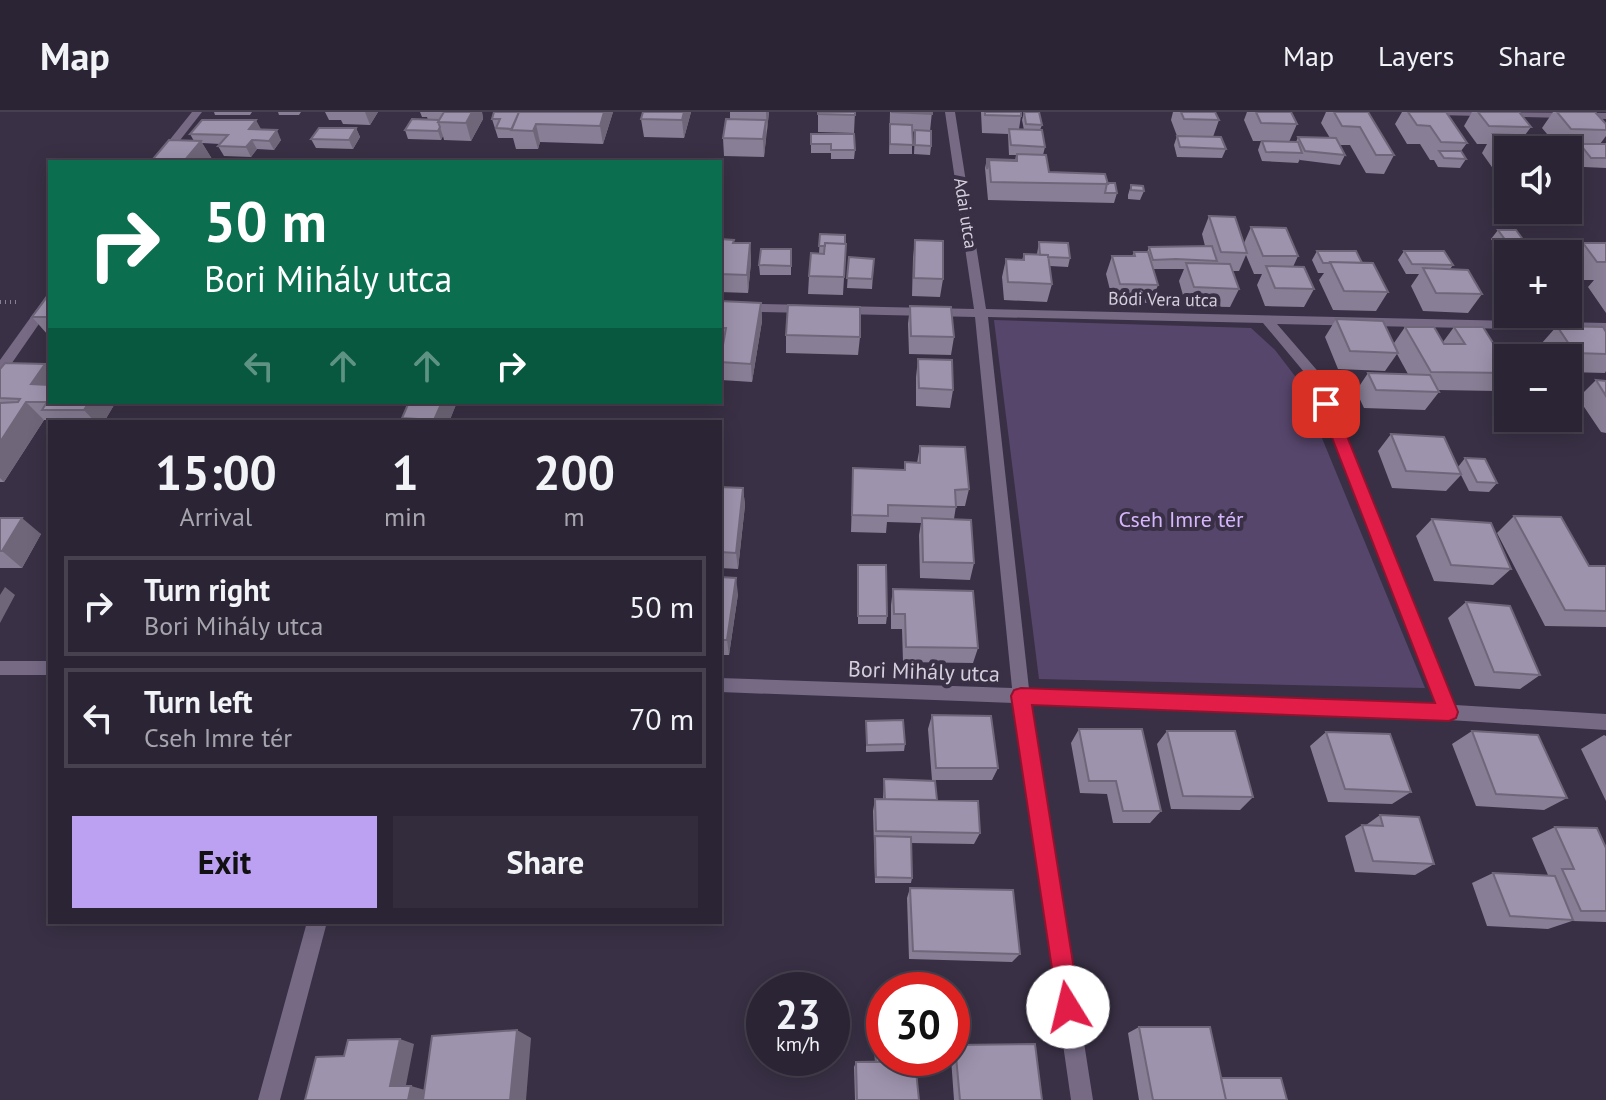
<!DOCTYPE html>
<meta charset="utf-8">
<style>
:root{--surface:#2b2434;--page:#332c3c;--text:#f1f3f6;--muted:#a6a4ac;--line:#47414f;--accent:#bca0f2}
body{margin:0;font-family:"PT Sans",sans-serif;background:var(--page);color:var(--text);height:100vh;display:flex;flex-direction:column;font-size:30px;white-space:nowrap}
*{box-sizing:border-box;margin:0}
p{font-size:26px;color:var(--muted)}
.icon{flex:none;width:44px;height:44px;fill:none;stroke:currentColor;stroke-width:2;stroke-linecap:round;stroke-linejoin:round}
.map{position:relative;flex:1;overflow:hidden}
.side{position:absolute;left:48px;top:308px;width:674px;height:504px;display:flex;flex-direction:column;background:var(--surface);border-radius:0px;box-shadow:0 4px 20px #0003,0 0 0 2px var(--line)}
.side>*{flex:none}
.hud{position:absolute;left:48px;top:48px;width:674px;height:244px;border-radius:0px;box-shadow:0 4px 20px #0003,0 0 0 2px var(--line);background:#0b6e4f;color:#fff;overflow:hidden}
.buttons{position:absolute;left:1494px;top:24px;display:grid;gap:16px}
.buttons a{display:grid;place-items:center;width:88px;height:88px;border-radius:0px;background:var(--surface);box-shadow:0 4px 20px #0003,0 0 0 2px var(--line);font-size:40px}
.speed{position:absolute;left:746px;top:860px;display:flex;gap:16px;font-size:40px;font-weight:700;text-align:center}
.speed>*{display:grid;place-content:center;width:104px;height:104px;border-radius:50%;background:var(--surface);box-shadow:0 4px 20px #0003,0 0 0 2px var(--line);line-height:1}
.speed small{font-size:20px;font-weight:400}
.speed .limit{border:12px solid #d22;background:#fff;color:#111}
.pin{position:absolute;display:grid;place-items:center;width:68px;height:68px;color:#fff;margin:-34px;border-radius:16px;box-shadow:0 4px 12px #0006}
.me{position:absolute;width:88px;margin:-44px;rotate:351deg;stroke-linejoin:round;filter:drop-shadow(0 0 6px #0008)}
.turn{display:flex;align-items:center;gap:28px;height:168px;padding:0 24px;font-size:36px}
.turn .icon{width:104px;height:104px;stroke-width:2.5}
.turn b{display:block;font-size:56px;line-height:68px}
.lanes{display:flex;align-items:center;height:76px;padding:0 24px;background:#0003;justify-content:center;gap:40px;direction:ltr}
.lanes .off{opacity:.35}
.eta{display:flex;justify-content:space-evenly;align-items:center;height:136px;text-align:center}
.eta b{font-size:48px;font-weight:800;line-height:56px}
.button{display:flex;gap:16px;margin-top:auto;padding:16px 24px}
.button a{flex:1;height:92px;border-radius:0px;background:var(--accent);color:#111;font-size:32px;font-weight:800;line-height:92px;text-align:center}
.button a+a{background:var(--page);color:var(--text)}
ul{padding:0;list-style:none}
li{display:flex;align-items:center;gap:24px;height:100px;margin:0 16px 12px;padding:0 8px;border:4px solid var(--line);border-radius:0px}
li div{flex:1}
li b{display:block;font-size:30px}
li em{font-style:normal}
header{display:flex;align-items:center;gap:48px;box-sizing:border-box;height:112px;padding:0 40px;background:var(--surface);border-bottom:2px solid var(--line)}
header strong{font-size:38px}
nav{display:flex;gap:44px;margin-inline-start:auto;font-size:28px}
.map>svg:first-child{display:block}
.green{fill:#57466c}
.lines{fill:none;stroke-linecap:round;stroke-linejoin:round}
.path{stroke:#878091;stroke-width:4;stroke-dasharray:1 4;stroke-linecap:butt}
.minor{fill:#766a85;fill-rule:evenodd}
.wall{fill:#887e95}
.shaded-wall{fill:#6f6779}
.building{fill:#9e93ad;stroke:#6f6779;stroke-width:2}
.route{fill:#e11d48;stroke:#92132f;stroke-width:2}
.labels{text-anchor:middle;dominant-baseline:central;stroke-width:8;stroke-linejoin:round;paint-order:stroke}
.far-street-label{font-size:18px;fill:#d4cfdc;stroke:#393045}
.park-label{font-size:22px;fill:#d6b6fd;stroke:#393045}
.street-label{font-size:22px;fill:#d4cfdc;stroke:#393045}
</style>
<header>
<strong>Map</strong>
<nav><a>Map</a><a>Layers</a><a>Share</a></nav>
</header>
<div class="map">
<svg width="1606" height="988" viewBox="0 0 1606 988">
<rect width="100%" height="100%" fill="#393045"/>
<path class="green" d="M994,208L1251,216L1275,238L1298,268L1425,576L1039,567Z"/>
<g class="lines">
<path class="path" d="M0,190H19"/>
<path class="minor" d="M192,0H202L163,50H152Z
M945,0H955L986,197L1606,211V219L1277,212L1322,264L1455,593L1606,602V618L1449,608L1031,592L1093,988H1071L1014,591L720,580V566L1012,576L975,205L840,202L834,198L840,194L974,197ZM988,205L1263,211L1309,266L1437,592L1029,577Z
M1431,0L1606,1V7L1436,3Z
M50,183V196L5,261L0,262V248L46,184Z
M720,191L809,193L815,197L809,201L720,199Z
M0,549H50V563H0Z
M307,810H327L280,988H258Z"/>
</g>
<path class="wall" d="M214,0H252L250,3H215Z
M278,0H301L299,3H279Z
M325,0H378L370,13L343,12L341,8H329Z
M420,0H482L483,7L471,29L444,28L443,24L441,28L408,27L405,18L428,8L427,5H422Z
M613,0L603,32L540,30L538,37H516L513,26H498L492,7Z
M643,0H691L684,26L644,25L641,7Z
M730,0H769L764,45L724,44L723,26L730,7Z
M818,0H855L854,21L818,20Z
M890,0H932L930,19L931,34L930,43L914,42L915,20L912,19V42H889Z
M981,0H1021V4L1019,17L1024,18L1022,8L1024,0L1042,13L1040,18L1045,35L1043,43L1049,60L1108,71L1117,81L1114,91L988,88L985,56L987,47L1015,49L1016,43H1009L1008,22L982,21Z
M1173,0H1215L1219,8L1213,25L1226,37L1222,46L1177,45L1174,33L1177,24L1171,8Z
M1247,0H1291L1297,12L1289,30H1296L1298,25L1330,26L1321,11L1326,0H1368L1394,43L1384,62L1366,61L1350,33H1339L1345,43L1340,53L1300,48V47L1298,51L1262,49L1258,38L1261,29H1253L1244,8Z
M1402,0H1446L1467,31L1461,39L1466,47L1460,56L1438,55L1434,48H1430L1420,32H1407L1395,12Z
M1472,0H1519L1531,15L1525,23L1508,38V59L1494,58L1482,41L1487,32H1477L1464,14Z
M1553,0H1595L1606,12V24L1600,32H1606V56L1584,55L1573,41L1577,35H1558L1542,16Z
M356,16L360,25L353,37L316,36L311,27Z
M261,17L281,28L274,38L257,37L251,45L224,44L218,34L220,32L202,31L212,47L209,50H155L153,47L194,29L190,22Z
M811,22L855,38L854,47H831V41H811Z
M1131,73L1144,79L1140,88L1128,87V83Z
M1209,104L1244,131L1251,115L1298,144L1293,155L1314,177L1304,195L1265,194L1257,173L1262,162H1254L1246,143L1239,159H1232L1239,177L1230,195L1186,194L1179,169L1184,157H1153L1158,173L1151,191L1113,190L1106,162L1112,144H1132L1134,140H1147L1149,135L1205,134L1202,122Z
M1498,118L1527,133L1521,141L1508,142V164H1504L1495,150L1502,142L1491,127Z
M820,122L846,132L843,183L808,182L809,164L819,142Z
M720,127L734,131H750L751,150L748,181L720,180Z
M915,128L943,167L940,185L912,184L913,146Z
M1039,130L1070,146L1068,155L1050,154L1052,172L1047,190L1004,188L1002,165L1006,147L1022,148L1024,142H1037Z
M1583,131H1606V201L1588,175L1594,168H1581L1568,150Z
M791,137V163H760L759,153Z
M1317,139L1362,151L1388,180L1376,199L1333,198L1319,168L1324,161H1318L1312,148Z
M1404,139L1453,153L1450,157L1482,182L1468,201L1423,199L1411,174L1419,162H1406L1398,148Z
M849,145L874,147L872,177L847,176Z
M1508,170V186L1503,177Z
M1568,172L1578,186L1568,198Z
M50,181V223H48L32,205Z
M720,189L761,191L762,209L752,270L721,268L720,246L722,234H720Z
M910,194L954,225L951,243L909,242L908,212Z
M1518,202H1564L1562,205L1519,203Z
M1336,207L1394,231L1405,215L1443,230L1454,215L1508,255V265L1496,279L1438,278L1439,280L1425,298L1364,296L1356,279L1368,261L1408,262L1397,242L1385,259L1338,257L1325,225Z
M1557,214L1606,220V259L1605,261L1568,260V246H1550L1541,232Z
M786,223L860,225L858,243L786,241Z
M918,247L953,278L950,296L916,294V265Z
M0,257L50,290L114,293L104,310H53L51,308H44L4,370H0Z
M1596,268L1606,269V321L1601,320L1578,286Z
M457,290L449,310H403L402,306Z
M1391,322L1458,355L1465,346L1497,371L1489,380L1469,379L1461,363L1446,379L1392,376L1378,339Z
M920,334L969,377L965,394H956L954,407L974,451L970,468L920,466L919,423L921,411L887,410L886,421L851,420L853,356L904,358L905,350L917,351Z
M720,375L743,376L745,393L738,457L720,456Z
M1514,404L1589,454H1606V515L1545,514L1497,421Z
M0,406L41,422L22,456H0Z
M1432,407L1511,457L1493,473L1434,469L1416,424Z
M858,453L887,504L886,512H858Z
M720,465L738,482L729,543H720Z
M893,477L978,536L973,551L903,550L902,517H891V493Z
M1466,490L1540,563L1520,577L1475,574L1448,506Z
M932,603L998,656L992,668H932L928,617Z
M866,609L905,632L904,639L866,640Z
M1079,617L1161,699L1150,711H1113L1107,682L1080,681L1071,631Z
M1167,619L1253,685L1240,698L1171,697L1157,632Z
M1472,619L1567,686L1544,698L1476,694L1452,632Z
M1326,620L1411,680L1392,692L1328,690L1310,634Z
M1604,623L1606,624V689L1581,637Z
M884,667L937,688L980,721L974,732L911,731L912,766L911,771H875L873,699L875,687H883Z
M1380,703L1434,752L1415,763L1355,760L1345,724L1362,713H1366Z
M1555,715L1606,736V810L1572,809L1548,817L1487,814L1472,771L1493,761L1545,764L1548,763L1532,726Z
M910,776L1020,842L1012,850L909,847L907,786Z
M874,908L919,988H855L854,955L856,950H875L873,912Z
M1139,915L1221,966L1287,988H1139L1128,921Z
M955,933L1042,988H954L951,946H952V936Z"/>
<path class="shaded-wall" d="M365,0H378L370,13Z
M472,0H482L483,7L471,29L466,11Z
M604,0H613L603,32L600,14Z
M684,0H691L684,26L682,8Z
M766,0H769L767,19L766,1Z
M256,8L261,17L254,27L249,17Z
M766,8V26L764,45L763,27Z
M536,12L540,30L538,37L533,19Z
M440,15L443,24L441,28L438,19Z
M356,16L360,25L353,37L349,28Z
M277,18L281,28L274,38L269,29Z
M252,28L257,37L251,45L246,35Z
M201,29L212,47L209,50H187L185,48Z
M750,131L751,150L748,181L747,163Z
M761,191L762,209L752,270L751,252Z
M45,252L50,257V287L31,272Z
M26,290L44,308L4,370L0,366V330Z
M89,290H111L114,293L104,310H95L84,298Z
M442,290H457L449,310H435L434,308Z
M743,376L745,393L738,457L736,441Z
M22,406L41,422L22,456L2,439Z
M736,466L738,482L729,543L727,528Z
M5,475L15,483L0,511V483Z
M517,918L531,926L526,988H510Z
M400,927L414,932L405,978L390,974Z
M411,974L425,978L423,988H408Z"/>
<path class="building" d="M444,0H472L466,11L438,10Z
M494,0H519L512,17L496,16L500,7H492Z
M519,0H604L600,14L536,12L533,19L511,18Z
M643,0H684L682,8L641,7Z
M818,0H855V3L818,2Z
M891,0H932V2Z
M985,0H1021V4L985,3Z
M1024,0H1039L1042,13L1026,12Z
M1181,0H1215L1219,8L1184,7Z
M1256,0H1291L1297,12L1261,11Z
M1334,0H1368L1394,43H1376L1360,15L1342,14Z
M1408,0H1446L1467,31L1441,30L1430,14L1417,13Z
M1478,0H1519L1531,15L1489,14Z
M1557,0H1595L1606,12V18L1571,17Z
M412,7L439,8L438,10L440,15L438,19L405,18Z
M726,7L766,8L763,27L723,26Z
M202,8H256L249,17L277,18L269,29L252,28L246,35L218,34L228,23L190,22Z
M890,12L912,13L913,33L890,32Z
M319,16H356L349,28L311,27Z
M1009,17L1042,18L1045,35L1011,33Z
M915,18L931,19V34L915,33Z
M811,22H854L855,38H831V32H811Z
M1493,22L1540,24L1551,38H1508V40H1506Z
M1177,24L1221,25L1226,37L1180,35Z
M1298,25L1336,26L1345,43L1305,39Z
M169,28L201,29L185,48L153,47Z
M1262,29L1298,30L1302,41L1266,40Z
M1580,32H1606V46H1591Z
M1439,39H1461L1466,47L1444,46Z
M1017,42L1046,43L1049,60L1105,62L1108,72L991,70L989,48L1017,49Z
M987,47L1014,48V49L989,48L987,57Z
M1107,71H1115L1117,81H1105Z
M1131,73L1143,74L1144,79L1131,78Z
M1209,104L1235,105L1247,141L1221,140Z
M1251,115L1286,116L1298,144H1263Z
M1498,118H1516L1527,133H1509Z
M820,122L845,123V132L825,131V134H819Z
M720,127L734,128L733,131H750L747,163L720,162Z
M915,128L943,129V167L914,166Z
M1039,130L1068,131L1070,146L1048,145V143H1040Z
M825,131L846,132L844,165L809,164L811,141L824,142Z
M1583,131H1606V150H1597Z
M1212,134L1217,149L1176,147L1153,148L1149,135Z
M761,137H791V154L759,153Z
M1317,139H1356L1362,151L1330,150V151H1323Z
M1404,139H1444L1453,153L1412,152Z
M1134,140H1148L1158,173L1120,172L1112,144H1135Z
M1502,141L1532,142H1508V150Z
M1024,142L1048,143L1052,172L1008,170L1006,147L1024,148Z
M849,145L874,147L872,167L847,166Z
M1330,150L1373,151L1388,180L1344,179Z
M1186,151L1230,152L1239,177L1194,175Z
M1266,154L1304,155L1314,177L1275,176Z
M1423,156L1468,158L1482,182L1436,181Z
M1568,172L1578,186H1568Z
M50,181V205H32Z
M720,189L761,191L751,252L720,250L726,216H720Z
M788,193L860,195V225L786,223Z
M910,194L951,195L954,225L911,224Z
M1336,207L1383,209L1398,241L1350,239Z
M1557,214L1603,215L1606,220V242L1575,241Z
M1405,215H1434L1444,232H1465L1454,215H1483L1508,255V261L1431,260Z
M918,247L952,248L953,278L919,276Z
M5,251L45,252L31,272L50,273V290H89L84,298H42L47,290H26L0,330V291L18,290L20,287L0,286V257Z
M1368,261L1430,263L1439,280L1376,278Z
M1596,268L1606,269V284Z
M409,290H442L434,308L402,306Z
M1391,322L1444,325L1461,362L1406,359Z
M920,334L965,335L969,377L955,378L956,395L888,393V404L852,403L853,356L905,358V350L920,351Z
M1465,346L1485,347L1497,371L1477,370Z
M720,375L743,376L736,441L720,440Z
M1514,404L1561,405L1589,454H1606V499L1565,498Z
M0,406H22L2,439H0Z
M922,406L971,408L974,451L923,450Z
M1432,407L1491,411L1511,457L1451,453Z
M858,453H886L887,504H858Z
M720,465L736,466L727,528H720Z
M893,477L973,479L978,536L906,535L905,502H894Z
M1466,490L1510,494L1540,563L1494,560Z
M932,603L991,604L998,656H936Z
M903,608L905,632L867,633L866,609Z
M1079,617H1142L1161,699H1123L1116,669H1089Z
M1167,619H1235L1253,685L1183,684Z
M1472,619L1538,623L1567,686L1496,682Z
M1326,620L1390,622L1411,680L1345,677Z
M884,667L935,669L937,688L885,687Z
M875,687L978,689L980,721L876,719Z
M1380,703L1419,705L1434,752L1373,749L1362,713L1383,714Z
M1555,715L1597,716L1606,736V799H1581L1562,757H1574Z
M875,724L911,725L912,766L876,765Z
M1493,761L1555,764L1573,808L1510,804Z
M910,776L1013,778L1020,842L913,839Z
M874,908H884V946H913V949L876,950Z
M1139,915H1210L1226,988H1153Z
M517,918L510,988H423L432,924Z
M400,927L390,974H411L408,988H305L316,945L344,944L348,928Z
M1035,932L1042,988H960L955,933Z
M915,949L919,988H857L856,950Z
M1221,966H1281L1287,988H1226Z"/>
<path class="route" d="M1326,286L1334,292L1458,600L1456,606L1449,609L1032,593L1080,895L1076,903L1068,907L1059,903L1011,584L1014,578L1021,576L1435,591L1319,292Z"/>
<g class="labels">
<g class="far-street-label">
<text transform="translate(966 101) rotate(81)">Adai utca</text>
<text transform="translate(1163 187) rotate(1)">Bódi Vera utca</text>
</g>
<g class="park-label">
<text x="1181" y="407">Cseh Imre tér</text>
</g>
<g class="street-label">
<text transform="translate(924 559) rotate(2)">Bori Mihály utca</text>
</g>
</g>
</svg>
<div class="buttons">
<a><svg class="icon" aria-label="sound" viewBox="0 0 24 24"><path d="M4 9h4l5-4v14l-5-4H4zM17 9q2 3 0 6"/></svg></a>
<a>+</a>
<a>−</a>
</div>
<div class="speed"><div>23<small>km/h</small></div><div class="limit">30</div></div>
<div class="pin" style="left:1326px;top:292px;background:#d93025"><svg class="icon" aria-label="arrive" viewBox="0 0 24 24"><path d="M6 21V4h12l-3 4 3 4H6"/></svg></div>
<svg class="me" style="left:1068px;top:895px" viewBox="-20 -20 40 40"><circle r="19" fill="#fff"/><path d="M0-13L10 11 0 6-10 11z" fill="#e11d48"/></svg>
<div class="hud">
<div class="turn"><svg class="icon" aria-label="right" viewBox="0 0 24 24"><path d="M7 20v-9h11M14 6l5 5-5 5"/></svg><div><b>50 m</b>Bori Mihály utca</div></div>
<div class="lanes"><svg class="icon off" aria-label="left" viewBox="0 0 24 24"><path d="M17 20v-9H6M10 6l-5 5 5 5"/></svg><svg class="icon off" aria-label="ahead" viewBox="0 0 24 24"><path d="M12 20V5M6 11l6-6 6 6"/></svg><svg class="icon off" aria-label="ahead" viewBox="0 0 24 24"><path d="M12 20V5M6 11l6-6 6 6"/></svg><svg class="icon" aria-label="right" viewBox="0 0 24 24"><path d="M7 20v-9h11M14 6l5 5-5 5"/></svg></div>
</div>
<section class="side">
<div class="eta">
<div><b>15:00</b><p>Arrival</p></div>
<div><b>1</b><p>min</p></div>
<div><b>200</b><p>m</p></div>
</div>
<ul>
<li><svg class="icon" aria-label="right" viewBox="0 0 24 24"><path d="M7 20v-9h11M14 6l5 5-5 5"/></svg><div><b>Turn right</b><p>Bori Mihály utca</p></div><em>50 m</em></li>
<li><svg class="icon" aria-label="left" viewBox="0 0 24 24"><path d="M17 20v-9H6M10 6l-5 5 5 5"/></svg><div><b>Turn left</b><p>Cseh Imre tér</p></div><em>70 m</em></li>
</ul>
<div class="button"><a>Exit</a><a>Share</a></div>
</section>
</div>
